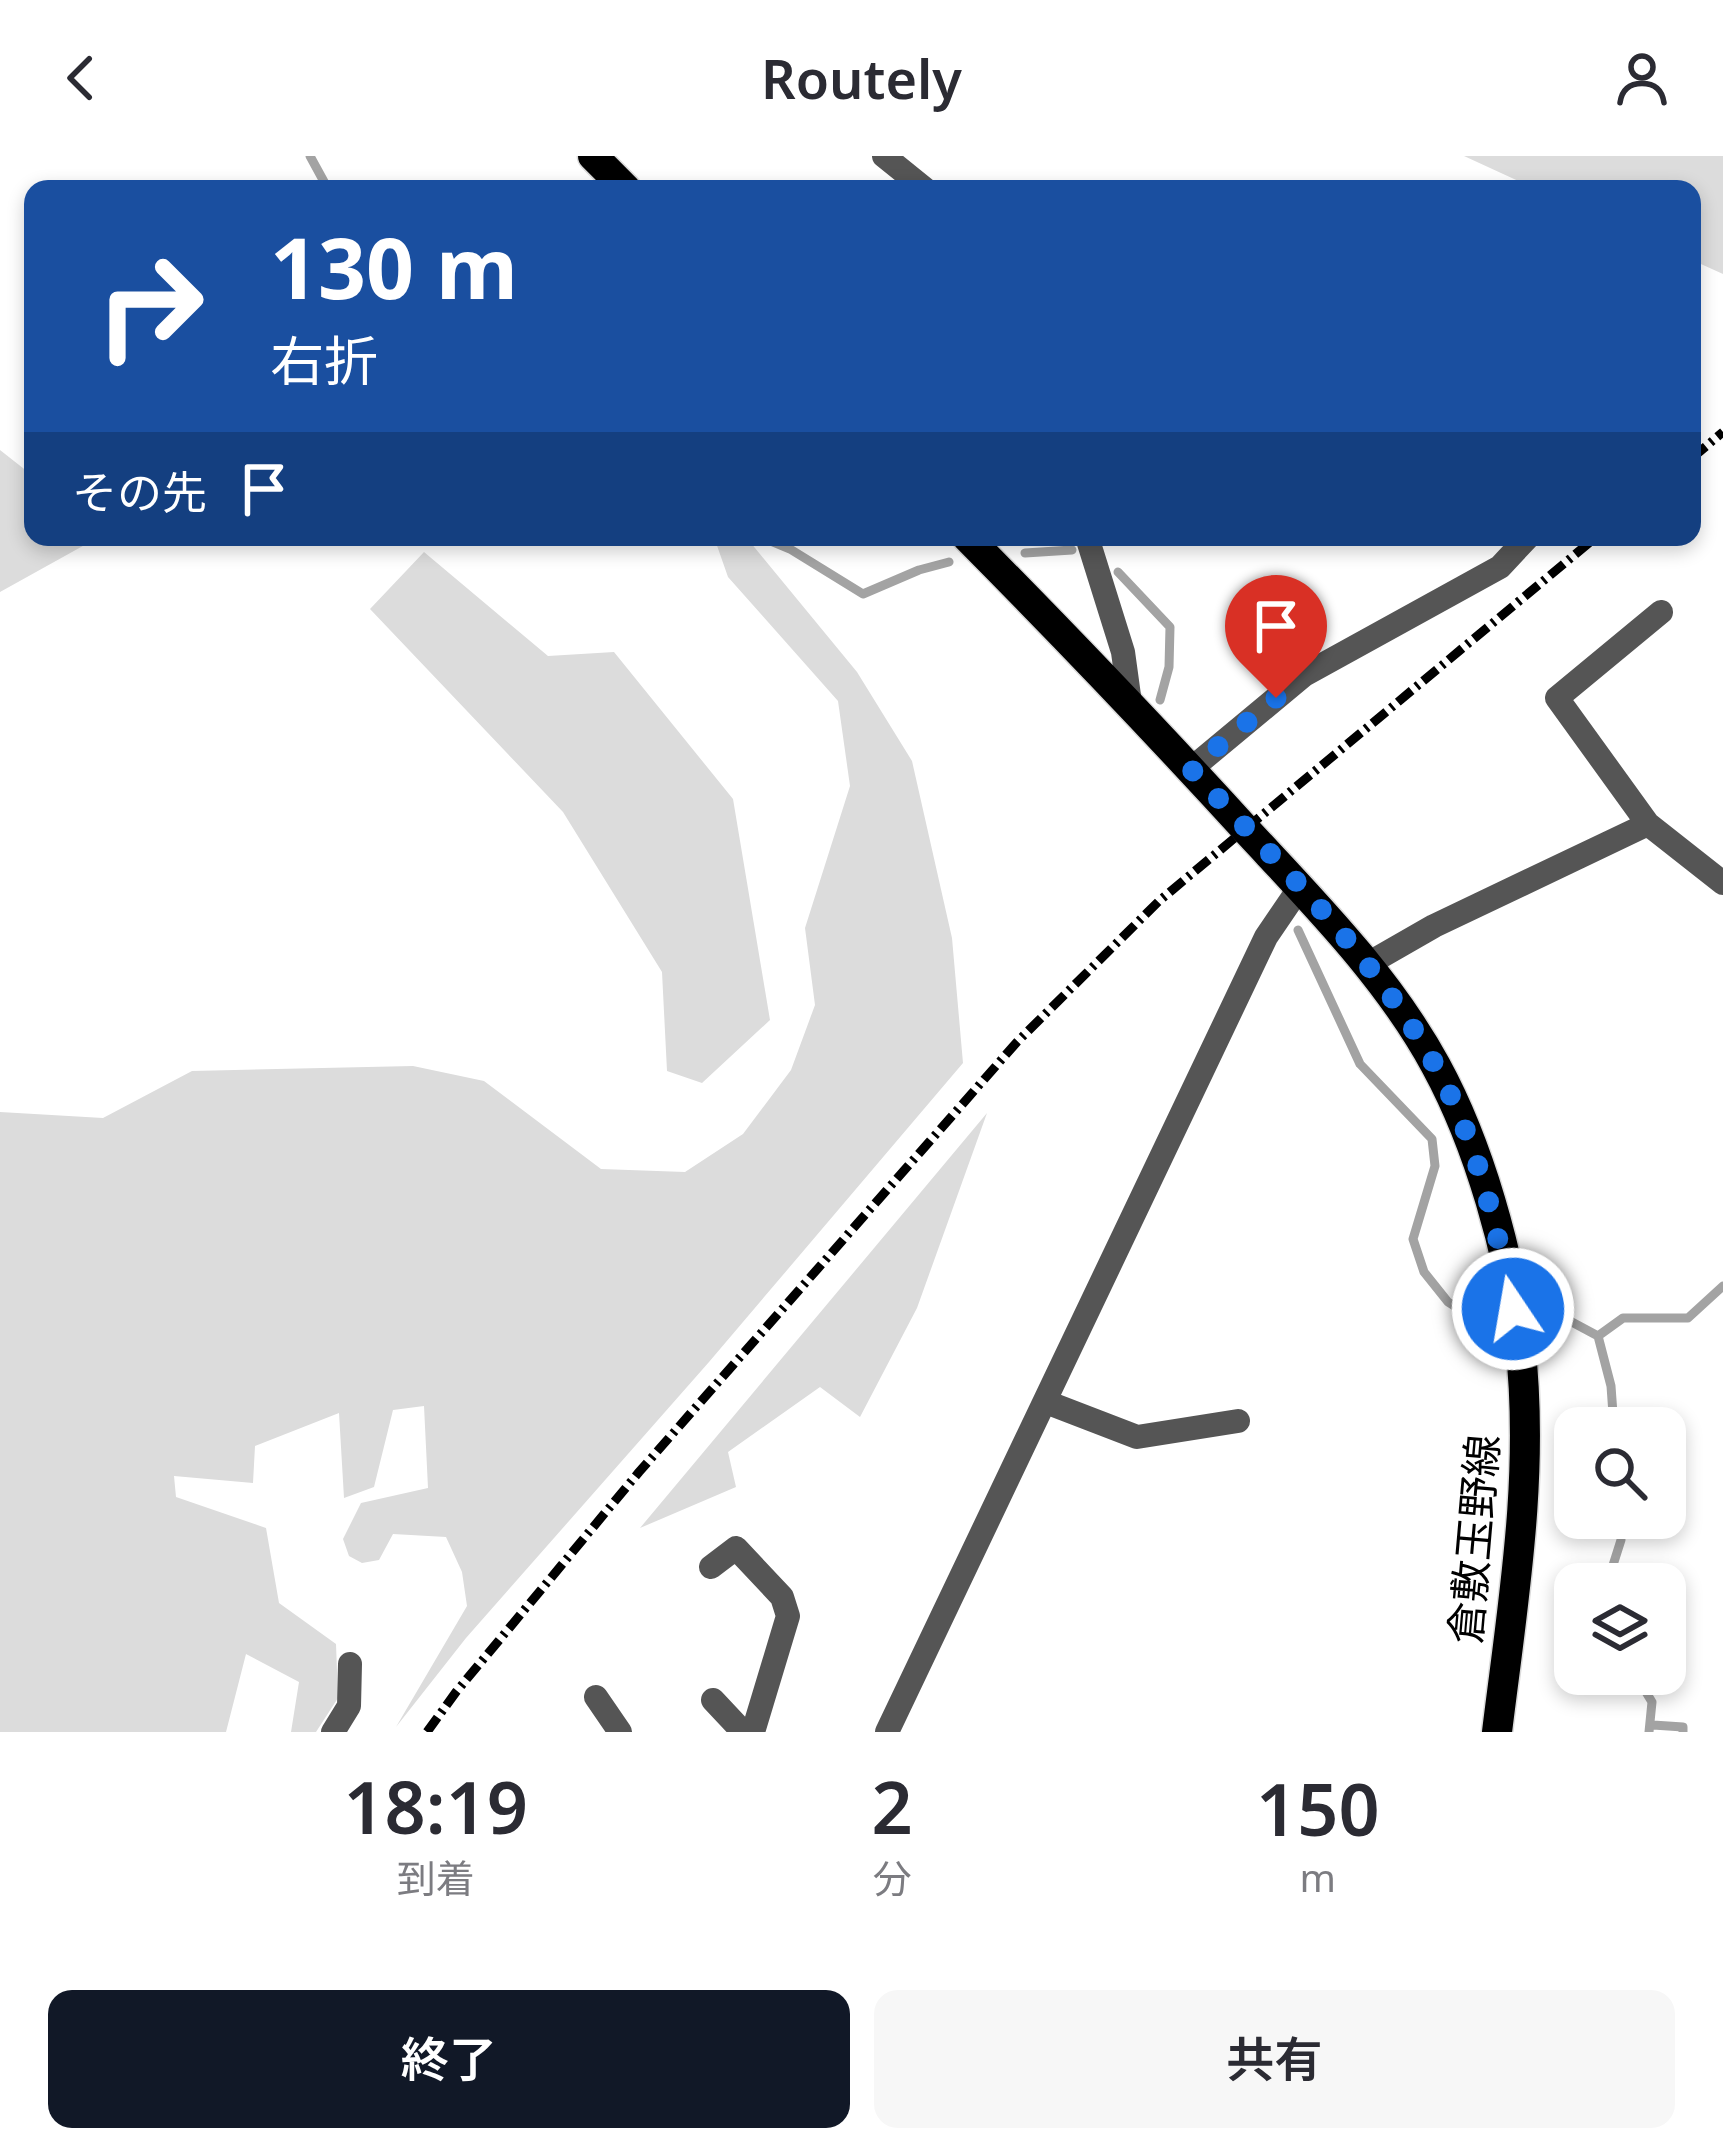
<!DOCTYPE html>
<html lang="ja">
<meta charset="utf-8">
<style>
:root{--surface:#fff;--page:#f7f7f7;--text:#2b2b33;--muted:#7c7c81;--accent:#111827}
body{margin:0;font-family:"Noto Sans","Noto Sans JP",sans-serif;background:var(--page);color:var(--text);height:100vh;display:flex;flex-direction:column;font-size:45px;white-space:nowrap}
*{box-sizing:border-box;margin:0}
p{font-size:39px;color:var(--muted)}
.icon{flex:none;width:66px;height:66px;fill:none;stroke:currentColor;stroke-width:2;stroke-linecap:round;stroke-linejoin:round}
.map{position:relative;height:1576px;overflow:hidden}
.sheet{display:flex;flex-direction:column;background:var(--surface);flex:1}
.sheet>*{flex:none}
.guide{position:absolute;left:24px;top:24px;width:1677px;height:366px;border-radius:24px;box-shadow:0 6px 18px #0003;background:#1a4fa0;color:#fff;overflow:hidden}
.tools{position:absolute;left:1554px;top:1251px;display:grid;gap:24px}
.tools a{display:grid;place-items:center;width:132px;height:132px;border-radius:24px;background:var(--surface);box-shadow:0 6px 18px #0003;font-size:60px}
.pin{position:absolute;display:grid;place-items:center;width:102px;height:102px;color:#fff;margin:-123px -51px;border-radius:50% 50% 50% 0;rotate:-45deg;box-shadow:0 0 12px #0007}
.pin .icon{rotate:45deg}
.me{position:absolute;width:132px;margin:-66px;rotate:348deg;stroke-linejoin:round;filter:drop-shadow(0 0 9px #0008)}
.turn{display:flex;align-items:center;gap:42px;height:252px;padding:0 48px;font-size:54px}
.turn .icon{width:156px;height:156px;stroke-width:2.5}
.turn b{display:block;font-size:84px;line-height:102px}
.then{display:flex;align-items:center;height:114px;padding:0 48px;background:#0003;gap:24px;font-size:45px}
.eta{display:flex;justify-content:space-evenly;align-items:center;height:204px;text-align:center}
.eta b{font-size:72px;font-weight:600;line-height:84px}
.primary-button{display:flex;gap:24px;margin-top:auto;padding:24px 48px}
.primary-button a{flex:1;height:138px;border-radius:24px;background:var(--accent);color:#fff;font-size:48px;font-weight:600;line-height:138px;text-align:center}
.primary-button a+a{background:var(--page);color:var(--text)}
header{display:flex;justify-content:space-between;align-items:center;height:156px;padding:0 48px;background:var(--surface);font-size:54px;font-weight:600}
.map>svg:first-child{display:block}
.green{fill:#dcdcdc}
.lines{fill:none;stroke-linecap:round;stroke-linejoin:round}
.stream{stroke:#a3a3a3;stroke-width:9}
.primary-casing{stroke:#dbdbdb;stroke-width:33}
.street{stroke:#555;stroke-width:24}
.primary{stroke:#000;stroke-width:30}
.rail{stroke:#000;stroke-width:9;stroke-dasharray:18 6 3 6;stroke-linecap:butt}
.route{stroke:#1a73e8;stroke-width:21;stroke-dasharray:0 37.8}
.labels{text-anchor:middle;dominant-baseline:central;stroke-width:9;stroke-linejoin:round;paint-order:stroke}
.street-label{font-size:42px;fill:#000;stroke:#fff}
</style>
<header><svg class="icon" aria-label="back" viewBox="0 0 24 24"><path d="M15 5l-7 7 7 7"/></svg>Routely<svg class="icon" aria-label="person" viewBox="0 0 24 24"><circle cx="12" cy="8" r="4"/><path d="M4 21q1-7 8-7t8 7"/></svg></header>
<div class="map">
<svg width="1723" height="1576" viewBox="0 0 1723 1576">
<rect width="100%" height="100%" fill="#fff"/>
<path class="green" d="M1464,0H1723V118L1692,104V33H1536Z
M0,294L33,320V381H99L0,436Z
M714,381H746L857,516L912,605L952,782L963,907L709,1206L466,1482L396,1571L467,1450L462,1416L446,1381L393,1378L379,1404L362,1407L349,1400L343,1383L361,1347L428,1332L424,1250L393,1254L374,1331L344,1342L339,1257L255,1290L253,1327L174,1320L176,1341L266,1372L279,1447L336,1488L338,1542L316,1576H291L299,1526L246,1498L226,1576H0V956L103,962L192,915L413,910L484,925L601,1013L685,1016L743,978L791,914L815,849L805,772L850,630L838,545L728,421Z
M424,396L548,500L614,496L733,643L770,864L702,927L667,915L662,816L563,656L370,453Z
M987,957L917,1152L860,1261L820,1231L728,1296L736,1331L640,1372Z"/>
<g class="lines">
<path class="stream" d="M310,0L328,33
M761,381L790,393L863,438L919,414L949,406
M1025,397L1072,394
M1118,416L1170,471L1169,511L1160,544
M1298,774L1360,908L1432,983L1435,1010L1413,1083L1424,1116L1448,1146L1475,1163L1490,1164
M1539,1155L1555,1157L1598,1180
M1614,1272L1611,1230L1598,1180L1623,1162H1688L1723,1130
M1607,1428L1621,1384L1620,1362
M1635,1518L1652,1546L1649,1576
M1653,1569L1683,1571V1576"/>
<g class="primary-casing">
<path id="primary" d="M593,0L626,33
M967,381C1063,478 1157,576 1249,677C1316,749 1389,823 1436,910C1479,989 1510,1098 1520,1187C1535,1318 1513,1446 1497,1576"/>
</g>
<path class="street" d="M884,0L925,33
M1087,381L1123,496L1130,547
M1191,613L1304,519L1500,411L1528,381
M1648,668L1557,542L1661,456
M1366,809L1434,770L1648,668L1723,727
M1046,1246L1137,1281L1238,1265
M711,1411L736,1392L782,1441L788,1460L753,1576
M596,1541L620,1576
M713,1544L743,1576
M333,1576L349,1550L350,1508
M887,1576L1266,781L1300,731"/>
<use href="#primary" class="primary"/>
<path class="rail" d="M1692,302L1723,276
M427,1576L456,1536L639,1316L1017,886L1159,745L1596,381"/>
</g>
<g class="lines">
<path class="route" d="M1276,542L1191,613C1277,706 1373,798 1435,909C1477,984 1496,1069 1513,1153"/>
</g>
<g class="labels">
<g class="street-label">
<text transform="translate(1473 1383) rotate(-85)">倉敷玉野線</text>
</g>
</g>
</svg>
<div class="tools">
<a><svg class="icon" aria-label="search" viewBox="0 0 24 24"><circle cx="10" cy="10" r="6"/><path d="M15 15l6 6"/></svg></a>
<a><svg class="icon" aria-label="layers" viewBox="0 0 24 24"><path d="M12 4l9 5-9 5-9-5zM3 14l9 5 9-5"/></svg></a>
</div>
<div class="pin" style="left:1276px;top:542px;background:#d93025"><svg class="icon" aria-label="arrive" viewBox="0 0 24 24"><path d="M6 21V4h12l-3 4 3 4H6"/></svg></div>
<svg class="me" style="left:1513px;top:1153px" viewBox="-20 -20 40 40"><circle r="17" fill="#1a73e8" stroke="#fff" stroke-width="3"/><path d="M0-11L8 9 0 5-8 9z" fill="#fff"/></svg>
<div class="guide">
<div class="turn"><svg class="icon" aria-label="right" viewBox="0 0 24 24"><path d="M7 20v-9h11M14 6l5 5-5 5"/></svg><div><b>130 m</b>右折</div></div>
<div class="then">その先<svg class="icon" aria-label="arrive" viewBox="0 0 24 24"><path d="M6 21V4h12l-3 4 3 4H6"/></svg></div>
</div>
</div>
<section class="sheet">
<div class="eta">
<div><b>18:19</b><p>到着</p></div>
<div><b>2</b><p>分</p></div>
<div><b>150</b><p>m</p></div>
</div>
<div class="primary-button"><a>終了</a><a>共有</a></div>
</section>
